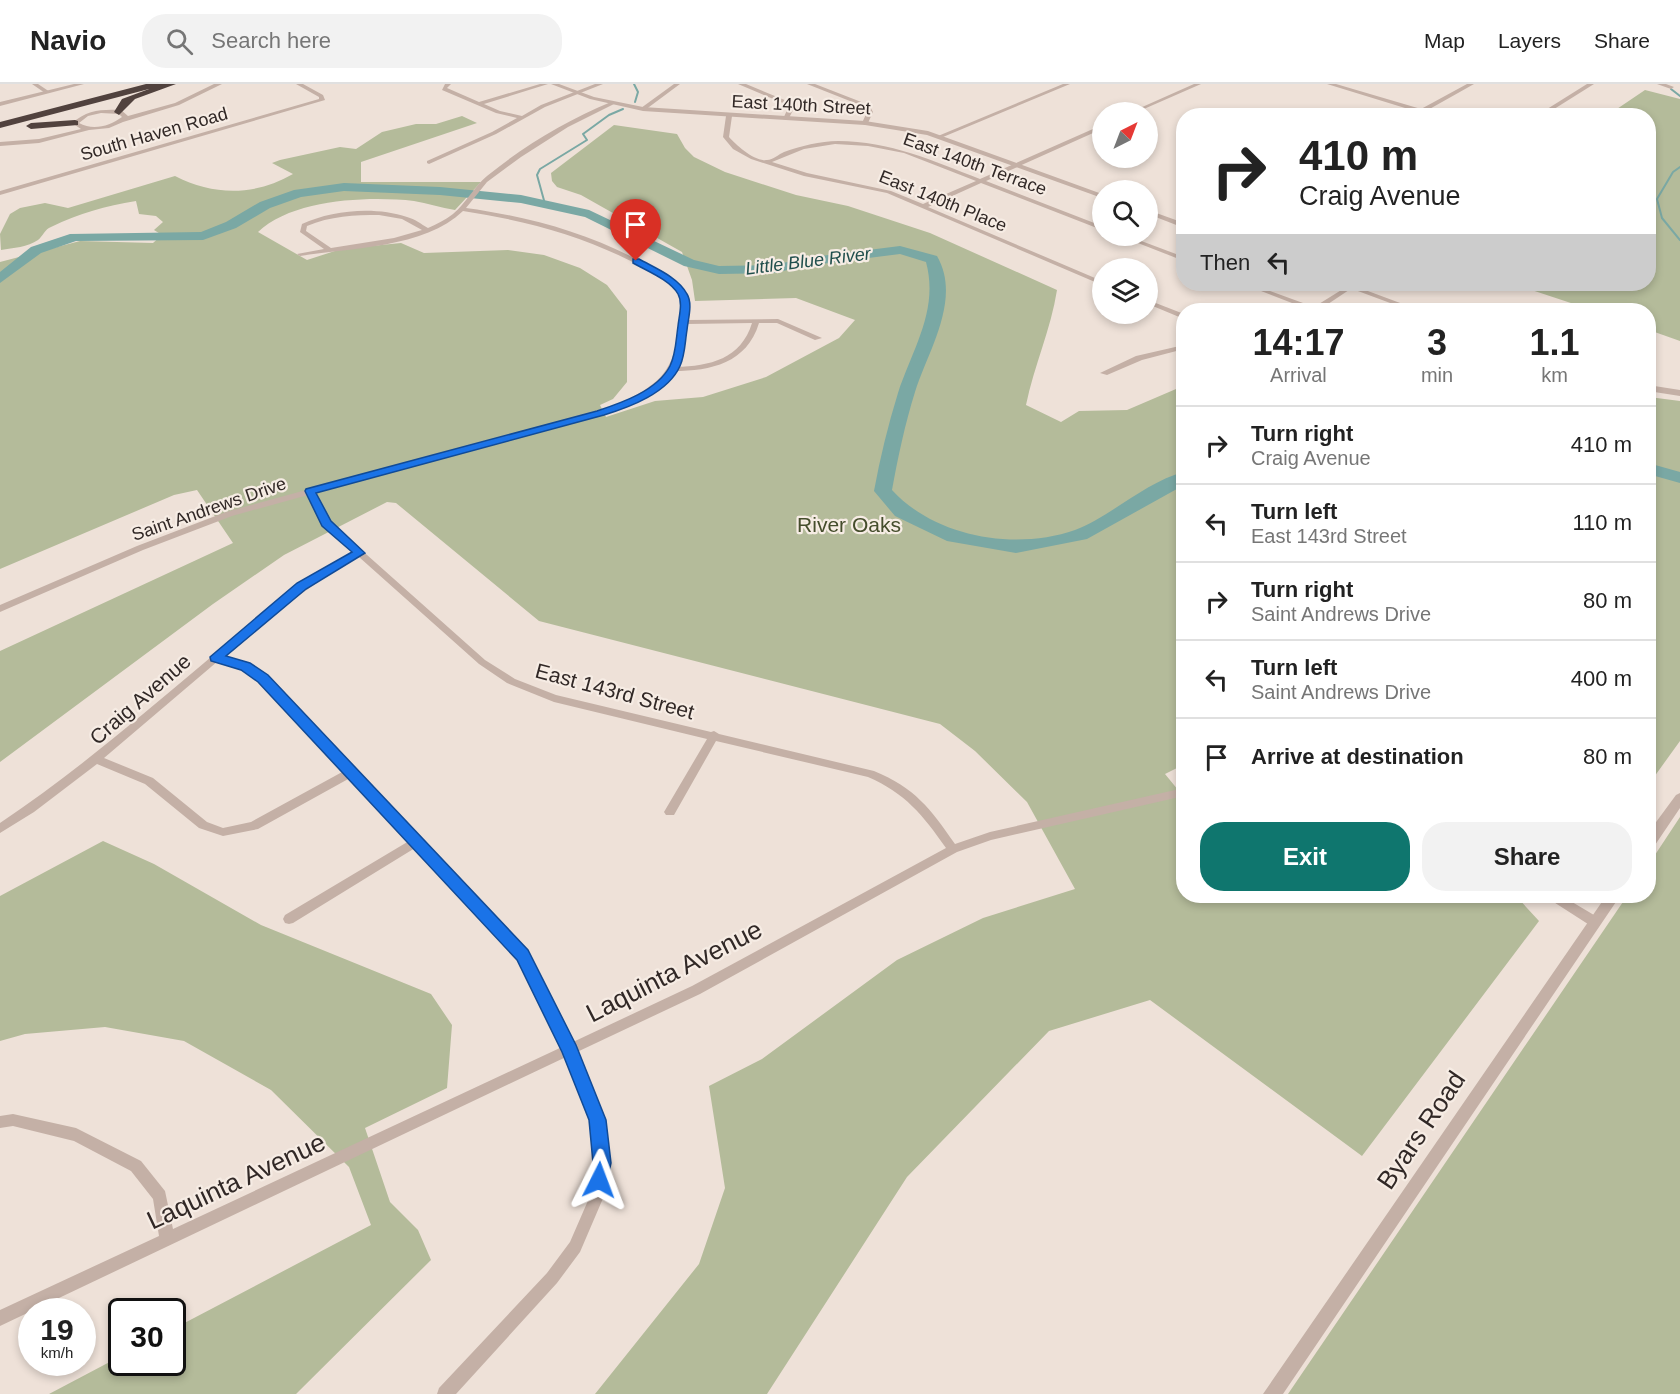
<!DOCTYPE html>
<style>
:root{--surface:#fff;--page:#f2f2f2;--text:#222;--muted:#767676;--line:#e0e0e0;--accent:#0f766e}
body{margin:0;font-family:Arial,sans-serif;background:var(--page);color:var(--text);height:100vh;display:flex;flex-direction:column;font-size:22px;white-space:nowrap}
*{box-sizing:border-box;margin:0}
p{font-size:20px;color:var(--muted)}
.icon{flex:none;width:33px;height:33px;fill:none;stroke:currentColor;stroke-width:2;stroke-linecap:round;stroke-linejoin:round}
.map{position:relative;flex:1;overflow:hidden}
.panel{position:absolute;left:1176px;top:219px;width:480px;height:600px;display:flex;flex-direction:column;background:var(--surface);border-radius:24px;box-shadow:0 3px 9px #0003}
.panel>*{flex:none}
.hud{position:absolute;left:1176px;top:24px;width:480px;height:183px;border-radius:24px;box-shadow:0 3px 9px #0003;background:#fff;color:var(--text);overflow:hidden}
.needle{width:39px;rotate:42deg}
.tools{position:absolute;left:1092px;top:18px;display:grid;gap:12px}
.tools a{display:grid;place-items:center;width:66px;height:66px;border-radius:50%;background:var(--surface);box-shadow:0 3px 9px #0003;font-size:30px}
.speed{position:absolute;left:18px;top:1214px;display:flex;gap:12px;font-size:30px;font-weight:700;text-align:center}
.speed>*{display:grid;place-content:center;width:78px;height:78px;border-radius:50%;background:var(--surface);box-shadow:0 3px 9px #0003;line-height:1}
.speed small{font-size:15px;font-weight:400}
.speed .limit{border:3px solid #111;border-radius:9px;background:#fff;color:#111}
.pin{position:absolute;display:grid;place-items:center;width:51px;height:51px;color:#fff;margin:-62px -26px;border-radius:50% 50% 50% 0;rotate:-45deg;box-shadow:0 0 6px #0007}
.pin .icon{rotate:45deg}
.me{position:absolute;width:66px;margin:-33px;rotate:3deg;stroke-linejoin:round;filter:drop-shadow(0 0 4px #0008)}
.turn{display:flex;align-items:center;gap:21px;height:126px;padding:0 24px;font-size:27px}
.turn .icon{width:78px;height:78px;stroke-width:2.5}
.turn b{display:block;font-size:42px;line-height:51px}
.then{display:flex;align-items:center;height:57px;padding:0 24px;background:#0003;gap:12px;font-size:22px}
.eta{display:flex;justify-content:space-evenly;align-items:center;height:102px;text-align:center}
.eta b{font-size:36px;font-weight:700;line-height:42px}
.primary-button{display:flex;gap:12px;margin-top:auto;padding:12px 24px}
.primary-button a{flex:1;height:69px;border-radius:24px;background:var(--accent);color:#fff;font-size:24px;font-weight:700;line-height:69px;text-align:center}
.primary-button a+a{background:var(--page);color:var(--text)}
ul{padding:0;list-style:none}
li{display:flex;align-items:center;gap:18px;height:78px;padding:0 24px;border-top:2px solid var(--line)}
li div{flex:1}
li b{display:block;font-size:22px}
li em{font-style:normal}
header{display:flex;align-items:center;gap:36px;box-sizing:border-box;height:84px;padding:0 30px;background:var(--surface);border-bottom:2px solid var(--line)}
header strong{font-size:28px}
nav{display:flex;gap:33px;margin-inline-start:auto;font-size:21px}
.search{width:420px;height:54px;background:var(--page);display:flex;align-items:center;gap:15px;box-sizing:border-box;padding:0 21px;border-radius:24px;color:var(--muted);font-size:22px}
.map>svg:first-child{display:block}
.green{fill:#b4bb9a}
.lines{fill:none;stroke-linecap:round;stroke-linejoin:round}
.stream{stroke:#7aa8a4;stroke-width:2}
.river{fill:#7aa8a4;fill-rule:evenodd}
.minor{fill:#c4b0a6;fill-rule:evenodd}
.tertiary{fill:#c4b0a6;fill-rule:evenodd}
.motorway{fill:#51423e;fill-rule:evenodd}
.route{fill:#1a73e8;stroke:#114b97;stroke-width:1.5}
.labels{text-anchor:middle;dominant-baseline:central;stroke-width:4.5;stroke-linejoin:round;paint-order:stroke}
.far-street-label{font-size:18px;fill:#312826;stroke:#f6ece4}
.far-water-label{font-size:18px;font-style:italic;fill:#204e4c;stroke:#f6ece4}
.park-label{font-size:21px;fill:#454d2c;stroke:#f6ece4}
.street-label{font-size:21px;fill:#312826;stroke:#f6ece4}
.near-street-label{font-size:26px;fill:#312826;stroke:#f6ece4}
</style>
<header>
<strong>Navio</strong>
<div class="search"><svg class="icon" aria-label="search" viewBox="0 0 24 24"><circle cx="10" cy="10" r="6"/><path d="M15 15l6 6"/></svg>Search here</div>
<nav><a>Map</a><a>Layers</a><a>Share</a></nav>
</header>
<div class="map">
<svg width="1680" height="1310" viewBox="0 0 1680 1310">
<rect width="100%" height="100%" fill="#eee1d8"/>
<path class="green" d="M1645,6L1680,15V257L1649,246L1648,226H1592L1513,200H1648L1649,104L1656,96L1649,94L1648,32L1608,31Z
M462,32L477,39L361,78V98H481L455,126C441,124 427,119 414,117C368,112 293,115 258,148L307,176L341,165L401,159L424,169L508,166L544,171L580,184L607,201L627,227V298L613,315L600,321L606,333L655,317L703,313L766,293L839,254L855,236L796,214L695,217L692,196L682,168L581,111L557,103L552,97L551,89L614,41L677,50L685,64L694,73L725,88L796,111L848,122L930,149L1057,206C1051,245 1034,282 1026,321L1061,338L1079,327L1127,326L1183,302V681L1165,690L1183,712L1184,812H1516L1539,837L1362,1072L1150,916L1049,947L907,1093L767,1310H595L699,1180L725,1104L709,1002L762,975L897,876L983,834L1075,805L1027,718L975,667L940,640L539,537L396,419L387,418L284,471L213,520L0,678V567L233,459L197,406L174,411L0,485V178L80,157L153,159L162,151L154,146L163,138L156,132L139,130L136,117C105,122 80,129 51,143C45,145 43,152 38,156C28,163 13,164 1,166L0,150L10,130L20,124L45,119L68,124L175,92C214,112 255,112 293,90L272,79L280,76L340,63L356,65L382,48L416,40H436Z
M1649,313L1680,317V657L1649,700Z
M1680,733V1310H1288L1627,812H1648L1649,780Z
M103,757L154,780L261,841L431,910L452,941L447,1004L365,1044L390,1118L418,1146L431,1176L296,1310H49L121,1272L122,1278H172L173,1245L371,1141L349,1083L271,1006L184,957L105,943L25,950L0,957V812Z"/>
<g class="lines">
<path class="stream" d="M634,0L638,8L635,18
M1671,5L1680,12
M1680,83L1673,88L1657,115L1662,134L1680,156
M545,120L537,91L540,85L587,56L583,50L609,31L623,25"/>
<path class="river" d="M344,99L440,103L521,111L589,126L694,176L719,182L774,181L805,174L900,162L937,172C962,215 928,267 915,308C905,340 898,373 892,406C935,453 1015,467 1075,446C1110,433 1147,397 1184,388V401L1087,455L1016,469L947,457L895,432L874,407C880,374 888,341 898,309C913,264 939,226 926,178L900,170L805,182L774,189L719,190L684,182L585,133L521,119L440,111L344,107L301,113L270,124L236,144L203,156L76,157L41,169L0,199V188L31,163L70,150L201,148L226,138L260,118L294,106Z
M1648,379L1680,388V399L1648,390Z"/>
<path class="minor" d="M32,0H38L50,8L45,9Z
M296,0H303L323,11L325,16L0,111V107L319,15V13Z
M445,0H451L447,4L479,18L540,0H548L484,20L500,27L522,32L541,21L595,0H603L545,23L496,50L429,80L427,79V77L492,48L517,34L496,29L442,6Z
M674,0H680L645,26H641V24Z
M738,0H746L787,17L794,24L788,36L783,35L788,24L783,19Z
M807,0H815L869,21L873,28L868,39L865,41L862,39L867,28L865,23Z
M1063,0H1070L943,53L938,52Z
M1194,0H1201L1137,28H1131Z
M1327,0H1336L1421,25L1467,0H1474L1426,27L1440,32H1431Z
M1587,0H1594L1543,32H1536Z
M1657,0H1666L1674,3L1671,5Z
M611,18L616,19L568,43L521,73L487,98L466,124C531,133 592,150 649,182C662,189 678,196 686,209C690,217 689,227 687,236L778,235L822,254L815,256L777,239H759C747,279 711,287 674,287L659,303L626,324L315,409L330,438L485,576L515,595L556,611L711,648L714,647L719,650L874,687C915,704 930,724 955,760L990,748L1184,704V712L991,756L957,768L700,910L577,968L604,1036L609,1079L604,1112L580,1168L557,1199L456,1310H437L439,1304L547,1189L570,1158L590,1112L595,1079L590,1036L566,973L0,1242V1226L159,1152L153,1115L131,1087L74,1057L13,1042L0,1044V1032L13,1030L76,1044L141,1077L165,1107L173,1145L562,963L518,875L415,764L293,839L289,840L285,839L283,835L285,831L409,757L350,694L258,745L223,752L199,744L145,700L97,680L34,728L0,749V739C72,691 137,635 204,579C251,539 298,498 353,468L323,441L308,411L232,432L143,466L0,528V521L137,462L226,428L620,320C655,301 672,292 678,250C680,238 686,221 679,209C673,198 657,192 646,185C588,153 528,137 463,127C425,164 349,164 300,172L297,170L324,165L300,148L302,140C332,126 375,122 407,133C415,135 421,140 428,144C437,140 445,136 453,130C466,119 474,103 487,92C524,62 567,36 611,18ZM379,131L402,135L422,146L394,154L331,164L306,147L307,142C330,132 355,131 379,131ZM752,239C741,275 710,282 676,283L683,263L687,240ZM359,473L479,580L507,599L554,618L707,655L664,728L666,731H674L716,657L868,693C905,709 923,731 946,764L692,902L573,958L526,867L267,592L249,580L224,572C267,536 309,500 359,473ZM218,577L241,584L259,596L344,687L251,738L223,744L207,738L153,694L104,674Z
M729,30L732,32L729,53C736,61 755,78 767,76C773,76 779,70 784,68C801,62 820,57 838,57C890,57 933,77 980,95L1102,41V45L986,97L1102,142V146L981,99L928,123L1102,197V201L887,109L804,92L751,75L733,65L723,53L726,32ZM835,60L868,62L904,69L976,97L923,120L891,107L807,89L772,78L804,65Z
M1120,152H1128L1184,173V177Z
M1243,200H1251L1314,223L1351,200H1358L1319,226H1310Z
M1148,216L1184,230V235L1148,220Z
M1184,261V265L1142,276L1107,291L1100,289L1136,272Z
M1547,812H1562L1599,834L1601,838L1599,842L1595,843L1591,842L1549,815Z"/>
<path class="tertiary" d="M74,0H84L0,22V18Z
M214,0H222L179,21L123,38L109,44L89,46L39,59L0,62V58L39,55L81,45L72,39C87,26 102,25 121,26L128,32L175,19ZM101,29L119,30L122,33C110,42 93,47 79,39L88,32Z
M551,0H559L594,13L643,23L865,37L928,47L1102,110V114L927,51L865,41L643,27L590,15Z
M1148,126L1184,139V144L1148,130Z
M1339,200H1349L1419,226H1409Z
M1648,301L1680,306V312L1648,307Z
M1680,709V724L1653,764L1648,765V749L1676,711Z
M1606,812H1620L1283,1310H1263Z"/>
<path class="motorway" d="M146,0H176L135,15L119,31L114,28L122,15L149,5L0,44V38Z
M75,36L78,37V41L31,45L26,42L31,39Z"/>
</g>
<path class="route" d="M633,175H639C655,184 678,193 687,210C693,220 688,235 687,246C685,258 685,271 680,282C668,309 630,323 604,331L316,409L331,437L365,469L306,505L226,572L250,579L268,591L528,866L576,961L606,1036L611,1079L606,1102L599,1105L593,1102L590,1096L593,1079L589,1036L562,968L517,876L258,598L241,586L211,577L210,573L297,499L352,468L322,442L305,407L306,405L597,327C621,319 657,307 670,282C676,270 676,255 678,242C679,232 683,219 678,210C670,196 647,187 633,179Z"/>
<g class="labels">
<g class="far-street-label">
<text transform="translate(801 21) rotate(3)">East 140th Street</text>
<text transform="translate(154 50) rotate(-16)">South Haven Road</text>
<text transform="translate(975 80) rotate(20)">East 140th Terrace</text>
<text transform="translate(943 117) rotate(22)">East 140th Place</text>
<text transform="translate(209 425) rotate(-19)">Saint Andrews Drive</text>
</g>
<g class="far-water-label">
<text transform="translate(808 177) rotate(-7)">Little Blue River</text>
</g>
<g class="park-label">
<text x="849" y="440">River Oaks</text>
</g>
<g class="street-label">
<text transform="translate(615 607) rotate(15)">East 143rd Street</text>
<text transform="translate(140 615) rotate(-41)">Craig Avenue</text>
</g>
<g class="near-street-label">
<text transform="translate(674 887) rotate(-27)">Laquinta Avenue</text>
<text transform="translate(1421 1046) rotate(-56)">Byars Road</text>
<text transform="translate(236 1097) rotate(-25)">Laquinta Avenue</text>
</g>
</g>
</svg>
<div class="tools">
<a><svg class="needle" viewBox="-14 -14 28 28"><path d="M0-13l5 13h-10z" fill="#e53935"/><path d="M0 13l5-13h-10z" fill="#767676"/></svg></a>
<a><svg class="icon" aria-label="search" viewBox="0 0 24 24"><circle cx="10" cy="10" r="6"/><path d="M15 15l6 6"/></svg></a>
<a><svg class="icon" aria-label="layers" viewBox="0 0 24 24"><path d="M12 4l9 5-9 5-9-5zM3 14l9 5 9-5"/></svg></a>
</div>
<div class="speed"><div>19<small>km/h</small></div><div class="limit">30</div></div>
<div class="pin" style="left:636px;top:177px;background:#d93025"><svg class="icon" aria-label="arrive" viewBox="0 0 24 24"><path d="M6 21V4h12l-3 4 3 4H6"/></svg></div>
<svg class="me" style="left:599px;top:1096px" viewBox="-20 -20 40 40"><path d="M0-17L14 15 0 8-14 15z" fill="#1a73e8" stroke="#fff" stroke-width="4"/></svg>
<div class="hud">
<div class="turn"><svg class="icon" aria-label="right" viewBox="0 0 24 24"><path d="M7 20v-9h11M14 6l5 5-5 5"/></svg><div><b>410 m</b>Craig Avenue</div></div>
<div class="then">Then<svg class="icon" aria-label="left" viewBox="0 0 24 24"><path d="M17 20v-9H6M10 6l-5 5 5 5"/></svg></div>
</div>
<section class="panel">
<div class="eta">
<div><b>14:17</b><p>Arrival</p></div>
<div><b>3</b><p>min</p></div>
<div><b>1.1</b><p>km</p></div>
</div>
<ul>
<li><svg class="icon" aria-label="right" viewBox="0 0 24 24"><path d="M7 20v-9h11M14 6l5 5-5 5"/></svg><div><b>Turn right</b><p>Craig Avenue</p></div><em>410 m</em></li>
<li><svg class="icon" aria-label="left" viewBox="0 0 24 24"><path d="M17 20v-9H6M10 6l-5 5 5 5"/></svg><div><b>Turn left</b><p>East 143rd Street</p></div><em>110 m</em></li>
<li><svg class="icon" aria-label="right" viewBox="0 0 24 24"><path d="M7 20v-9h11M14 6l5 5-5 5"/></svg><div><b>Turn right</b><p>Saint Andrews Drive</p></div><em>80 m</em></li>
<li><svg class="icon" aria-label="left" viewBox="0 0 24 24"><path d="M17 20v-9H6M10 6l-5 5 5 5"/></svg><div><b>Turn left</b><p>Saint Andrews Drive</p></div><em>400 m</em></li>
<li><svg class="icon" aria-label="arrive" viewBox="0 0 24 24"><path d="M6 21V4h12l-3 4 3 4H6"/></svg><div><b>Arrive at destination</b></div><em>80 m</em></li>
</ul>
<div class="primary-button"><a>Exit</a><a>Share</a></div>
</section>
</div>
